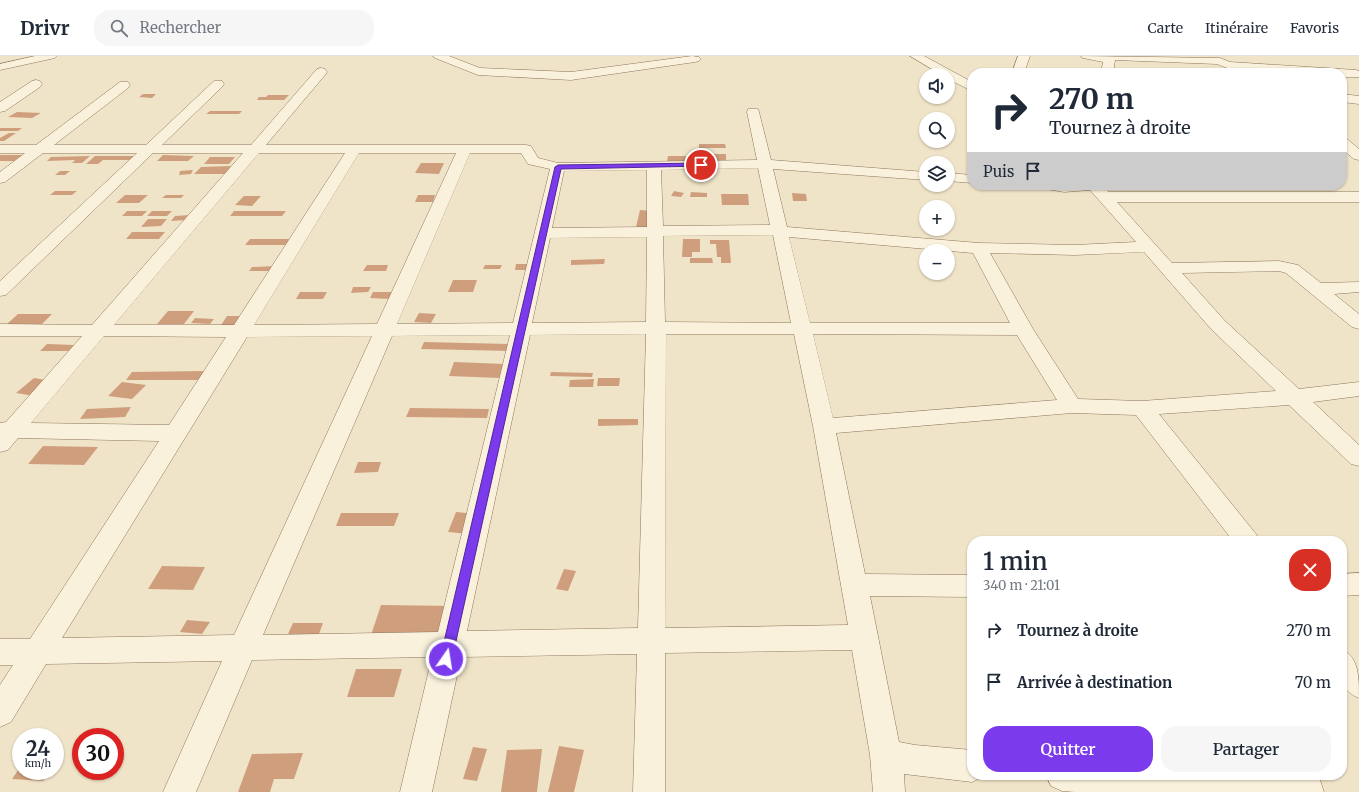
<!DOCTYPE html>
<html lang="fr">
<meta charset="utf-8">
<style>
:root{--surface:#fff;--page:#f6f6f7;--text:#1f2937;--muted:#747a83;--line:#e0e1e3;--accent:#7c3aed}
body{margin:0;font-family:Merriweather,serif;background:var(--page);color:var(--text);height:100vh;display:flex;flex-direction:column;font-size:15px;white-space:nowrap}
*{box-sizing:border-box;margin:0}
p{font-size:13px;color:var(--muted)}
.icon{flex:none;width:22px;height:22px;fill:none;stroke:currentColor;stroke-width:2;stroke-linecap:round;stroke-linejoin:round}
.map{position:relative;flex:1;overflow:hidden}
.drawer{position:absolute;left:967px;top:480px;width:380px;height:244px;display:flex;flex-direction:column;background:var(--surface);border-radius:16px;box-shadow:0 1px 3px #0004}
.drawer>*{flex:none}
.top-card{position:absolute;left:967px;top:12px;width:380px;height:122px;border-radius:16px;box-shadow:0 1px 3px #0004;background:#fff;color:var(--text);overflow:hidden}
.tools{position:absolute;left:919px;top:12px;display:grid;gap:8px}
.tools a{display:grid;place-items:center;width:36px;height:36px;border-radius:50%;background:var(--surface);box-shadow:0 1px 3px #0004;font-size:20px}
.speed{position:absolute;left:12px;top:672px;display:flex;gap:8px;font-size:20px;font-weight:700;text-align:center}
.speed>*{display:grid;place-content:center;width:52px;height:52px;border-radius:50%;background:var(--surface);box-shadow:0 1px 3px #0004;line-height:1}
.speed small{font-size:10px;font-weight:400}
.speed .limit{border:6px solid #d22;background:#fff;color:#111}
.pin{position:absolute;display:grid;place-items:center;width:34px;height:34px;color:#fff;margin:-17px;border:2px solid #fff;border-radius:50%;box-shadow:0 1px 4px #0007}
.me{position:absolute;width:44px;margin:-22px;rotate:13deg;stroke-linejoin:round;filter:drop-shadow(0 0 3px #0008)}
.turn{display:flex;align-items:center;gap:14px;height:84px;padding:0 16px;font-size:18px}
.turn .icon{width:52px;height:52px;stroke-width:2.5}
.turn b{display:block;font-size:28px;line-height:34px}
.then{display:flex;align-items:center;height:38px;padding:0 16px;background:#0003;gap:8px;font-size:15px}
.round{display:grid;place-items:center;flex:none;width:42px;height:42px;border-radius:16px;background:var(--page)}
.summary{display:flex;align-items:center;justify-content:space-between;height:68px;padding:0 16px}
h1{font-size:24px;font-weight:600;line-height:30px}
.primary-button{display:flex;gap:8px;margin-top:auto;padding:8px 16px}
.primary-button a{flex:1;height:46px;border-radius:16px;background:var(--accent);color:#fff;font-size:16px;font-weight:600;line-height:46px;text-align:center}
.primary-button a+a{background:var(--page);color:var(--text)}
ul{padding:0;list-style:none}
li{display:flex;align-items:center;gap:12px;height:52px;padding:0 16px}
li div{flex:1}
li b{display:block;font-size:15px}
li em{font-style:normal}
header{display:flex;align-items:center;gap:24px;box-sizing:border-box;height:56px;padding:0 20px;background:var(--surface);border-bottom:1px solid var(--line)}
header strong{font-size:19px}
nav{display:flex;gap:22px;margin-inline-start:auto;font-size:14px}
.search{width:280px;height:36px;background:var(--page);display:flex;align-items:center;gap:10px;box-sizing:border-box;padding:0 14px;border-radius:16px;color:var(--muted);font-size:15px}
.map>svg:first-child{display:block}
.building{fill:#cf9f7d}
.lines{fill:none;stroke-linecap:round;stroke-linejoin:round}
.minor-casing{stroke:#8d765c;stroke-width:1}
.minor{fill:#faf1dc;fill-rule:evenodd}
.route{fill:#7c3aed;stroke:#51269a}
</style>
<header>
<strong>Drivr</strong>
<div class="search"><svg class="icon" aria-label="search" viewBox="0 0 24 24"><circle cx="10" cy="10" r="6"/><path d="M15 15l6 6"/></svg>Rechercher</div>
<nav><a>Carte</a><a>Itinéraire</a><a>Favoris</a></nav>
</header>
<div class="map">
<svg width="1359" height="736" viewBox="0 0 1359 736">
<rect width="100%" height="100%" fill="#f0e4c8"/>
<path class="building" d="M143,38H156L152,42L139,41Z
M268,39H289L284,44H257L259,41H266Z
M210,55H242L239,58H206Z
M17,56L41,57L32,62L8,61Z
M0,72H22L18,75H0Z
M9,77H16L4,85H0V82Z
M699,88H725L726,92H699Z
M713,98H726V106H712Z
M0,99H23L16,105H0Z
M163,99L194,100L188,105H157Z
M90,100L82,107H72L75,104L47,105L51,101Z
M95,100H134L130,104H103L98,108H86Z
M668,100H689L688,107L667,106Z
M210,101H235L229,108H204Z
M421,107H444L439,118L415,117Z
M231,110L225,118H194L201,111Z
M193,114L191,118L179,119L180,115Z
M60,115H70L65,119H55Z
M55,135H77L72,139H50Z
M674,135L684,137L681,141L671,140Z
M691,136L707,137V141H690Z
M792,137L806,138L807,145H793Z
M721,138H748L749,149H722Z
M125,139H148L139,147H116Z
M166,139H184L181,142H162Z
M418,139H435L433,146H415Z
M244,140H261L252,150L235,149Z
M640,154L654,155L651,171H636Z
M127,155H147L142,160H122Z
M152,155H172L167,160H147Z
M234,155H286L282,160H230Z
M190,159L186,164L171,165L175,160Z
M148,163H167L161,170L141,171Z
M132,176H165L159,183H126Z
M250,183H292L288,189H245Z
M683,183H700V196H692V201H682Z
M710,184H729L731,207H721V201H717L716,188H710Z
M690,202H712L713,207H690Z
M605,203L604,208L571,209V204Z
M516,208H531L530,214H515Z
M367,209H388L386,215H363Z
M485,209H502L500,213H483Z
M277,210L274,215H249L252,211Z
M453,224H477L473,236H448Z
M353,231H371L368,236L351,237Z
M300,236H327L323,243H296Z
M373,236H392L389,243L370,242Z
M168,255H194L184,268H157Z
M419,257L436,258L431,267L414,266Z
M18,258H52L42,268H7Z
M227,260H245L239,269H221Z
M195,262L214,263L210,268L191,267Z
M424,286L514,288L512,295L421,293Z
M47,288L75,289L69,295H40Z
M454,306L504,308L499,322L449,320Z
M204,315L199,324H126L132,316Z
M551,316L593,317L592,321L550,320Z
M34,322L52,325L34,340L16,337Z
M598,322H620L619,330H597Z
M594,323L593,331H569L570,324Z
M122,326L146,329L132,343L108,340Z
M131,351L125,361L80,363L87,353Z
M410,352L489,353L487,362L406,361Z
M598,363H638V369L598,370Z
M43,390L98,391L84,409L28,408Z
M358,406H381L378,416L354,417Z
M456,456L477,458L469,478L448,476Z
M341,457H399L394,470H336Z
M162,510L205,511L193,534L148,533Z
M564,513L576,515L568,535L556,533Z
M381,549L456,550L448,580L371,579Z
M187,564L210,566L202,578L180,576Z
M293,567H323L319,578H288Z
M356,613H402L394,641H347Z
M559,690L584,694L574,736H548Z
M473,691L487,693L477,725L463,723Z
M542,693L537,736H501L507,694Z
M55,694H62L55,706Z
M303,697L294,723H274L270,736H238L252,698Z
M21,710V715H50L43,725L12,723Z"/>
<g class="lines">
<g class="minor-casing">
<path id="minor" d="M35,0H57L55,2L0,14V8Z
M433,0H449L480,12L571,16L692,0L699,1L701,3L699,5L695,6L571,24L478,19L435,2Z
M910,0H924L972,26V35L948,23V19H942Z
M1018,0H1030L1024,17H1012Z
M1081,0L1220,2L1230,6L1356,14L1359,15V21H1342V17H1290L1227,12L1217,8L1115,4L1113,17H1101L1103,6L1083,2Z
M321,12L325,13L327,16L325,19L266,89H526L531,90L538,102L558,107L757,104L747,56L748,53H758L759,56L771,104L926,116V124L773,113L787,171L979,187L1075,189L1136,186L1090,134L1064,136L1041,132L1038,129H1102L1109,136H1359V146H1117L1172,207L1279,205L1298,209L1321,227L1359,226V236L1334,238L1359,258V273L1352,271L1286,217L1279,215L1182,217L1225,265L1299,333L1359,326V340L1313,346L1359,389V410L1351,408L1289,349L1159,358L1256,478L1260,485H1233L1136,359L1072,357L836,377L865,518L972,519V541L870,540L899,686L915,689L972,694V719H984L983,721L972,726L904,718L905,736H873L870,699L852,594L665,597V736H633L637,598L461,601L432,736H400L432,601L252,604L196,736H163L222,605L46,608L11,666L0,671V629L13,609H0V583H30L159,385L18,382L8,394L0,396V367L6,366L82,280H0V268L92,269L243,97H153L6,239L0,240V225L137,97H43L5,126L0,127V116L25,97H0V89H36L120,26H128L130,29L128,32L54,89H146L214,25H222L224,28L222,31L162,89H251L317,13ZM259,97H345L234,269H114ZM359,97H456L377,268L254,269ZM470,97H521L528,108L550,113L513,267L397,268ZM758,112L770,169L663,170L661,114ZM647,114V171L552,172L564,115ZM773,179L791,267L665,266L663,180ZM647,181L646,266L532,267L550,182ZM789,181L973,197L1010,267H810ZM1144,196L1211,273L1276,335L1142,345L1078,343L1033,273L990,197L1075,199ZM646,278L638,572L467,575L530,279ZM666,278H794L813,370L848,569L665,572ZM813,278L1017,279L1057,344L833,362ZM510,279L438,576L263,579L392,280ZM104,280L226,281L169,369L31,367ZM372,280L234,579L62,582L247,281Z
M36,24L40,25L42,28L40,31L5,55L0,56V46L32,25Z
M1342,38L1359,40V48L1342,46Z
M1342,82L1347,83L1359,93V104L1354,103L1342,93Z
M948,117L972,119V127L948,125Z
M1359,517V539L1342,540V518Z
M1342,593C1359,602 1359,620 1359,642C1335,632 1342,615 1342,593Z
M1046,719H1298L1308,720L1320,724L1324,736H1075L1062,735L1051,730Z"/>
</g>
<use href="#minor" class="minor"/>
</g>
<path class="route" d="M701,107L704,109V110L561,113L452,603L450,607L446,608L442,607L440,603L555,111L558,109Z"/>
</svg>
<div class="tools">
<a><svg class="icon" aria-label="sound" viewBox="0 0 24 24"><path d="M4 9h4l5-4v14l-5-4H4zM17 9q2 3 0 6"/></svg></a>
<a><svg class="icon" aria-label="search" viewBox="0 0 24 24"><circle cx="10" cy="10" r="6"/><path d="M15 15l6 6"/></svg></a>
<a><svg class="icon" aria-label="layers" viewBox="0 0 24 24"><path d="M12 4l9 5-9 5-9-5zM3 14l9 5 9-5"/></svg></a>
<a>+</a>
<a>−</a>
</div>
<div class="speed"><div>24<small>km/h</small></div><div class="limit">30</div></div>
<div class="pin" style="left:701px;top:109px;background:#d93025"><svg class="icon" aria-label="arrive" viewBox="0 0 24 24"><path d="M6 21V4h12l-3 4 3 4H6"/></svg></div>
<svg class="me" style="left:446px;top:603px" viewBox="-20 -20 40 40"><circle r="17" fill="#7c3aed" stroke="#fff" stroke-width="3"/><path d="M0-11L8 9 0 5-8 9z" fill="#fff"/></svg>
<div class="top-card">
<div class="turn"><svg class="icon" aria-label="right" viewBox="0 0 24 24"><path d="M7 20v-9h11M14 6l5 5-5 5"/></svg><div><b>270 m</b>Tournez à droite</div></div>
<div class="then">Puis<svg class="icon" aria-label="arrive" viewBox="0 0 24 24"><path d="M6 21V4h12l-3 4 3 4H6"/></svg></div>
</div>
<section class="drawer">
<div class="summary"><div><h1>1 min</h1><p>340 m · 21:01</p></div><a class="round" style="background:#d93025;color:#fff"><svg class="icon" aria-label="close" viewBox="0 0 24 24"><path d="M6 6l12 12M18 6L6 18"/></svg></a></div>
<ul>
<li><svg class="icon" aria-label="right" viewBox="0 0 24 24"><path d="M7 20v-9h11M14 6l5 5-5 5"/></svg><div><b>Tournez à droite</b></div><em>270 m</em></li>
<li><svg class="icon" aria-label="arrive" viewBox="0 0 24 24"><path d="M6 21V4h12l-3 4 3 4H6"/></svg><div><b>Arrivée à destination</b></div><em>70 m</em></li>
</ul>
<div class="primary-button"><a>Quitter</a><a>Partager</a></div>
</section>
</div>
